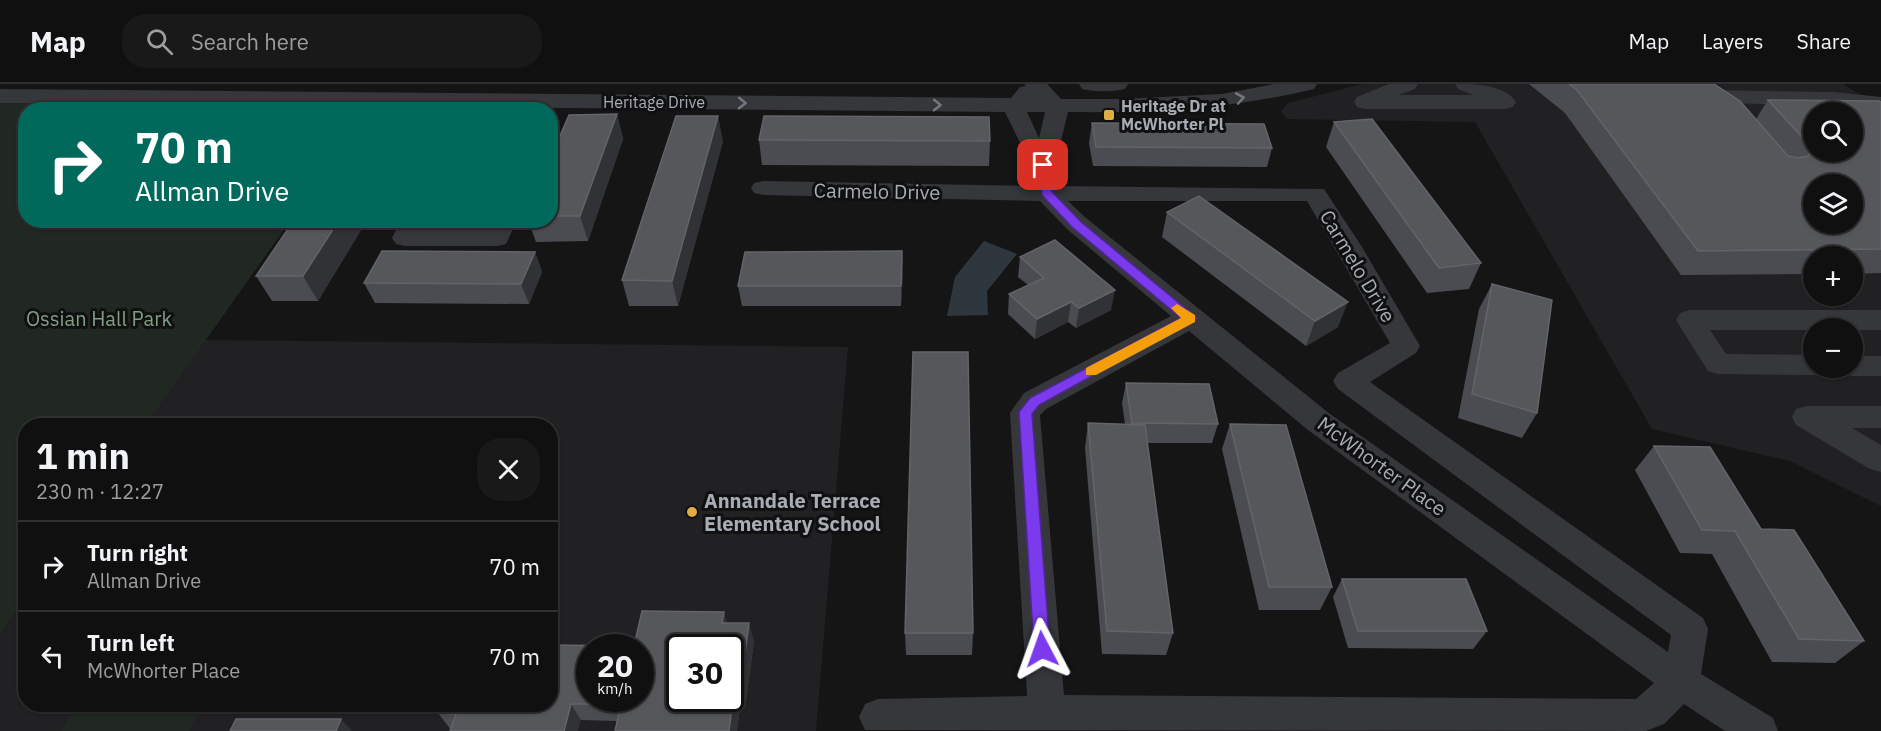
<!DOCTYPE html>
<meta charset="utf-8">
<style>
:root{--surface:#101010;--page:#191919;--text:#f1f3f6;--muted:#9c9d9f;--line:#303030}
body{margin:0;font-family:"IBM Plex Sans",sans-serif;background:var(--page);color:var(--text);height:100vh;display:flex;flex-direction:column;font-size:22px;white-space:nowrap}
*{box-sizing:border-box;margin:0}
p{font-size:20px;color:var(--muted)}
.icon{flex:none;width:33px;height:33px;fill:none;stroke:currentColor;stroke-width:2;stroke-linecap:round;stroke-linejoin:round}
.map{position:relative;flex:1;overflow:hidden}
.panel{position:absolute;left:18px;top:334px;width:540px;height:294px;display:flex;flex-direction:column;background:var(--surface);border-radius:24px;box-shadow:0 2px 4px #0004,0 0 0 2px var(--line)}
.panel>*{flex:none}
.banner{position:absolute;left:18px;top:18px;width:540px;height:126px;border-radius:24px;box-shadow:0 2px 4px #0004,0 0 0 2px var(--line);background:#00695c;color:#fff;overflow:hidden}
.tools{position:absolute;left:1803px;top:18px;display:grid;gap:12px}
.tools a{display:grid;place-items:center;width:60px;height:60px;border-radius:50%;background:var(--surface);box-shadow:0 2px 4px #0004,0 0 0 2px var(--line);font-size:30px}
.speed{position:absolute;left:576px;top:550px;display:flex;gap:12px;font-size:30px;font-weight:700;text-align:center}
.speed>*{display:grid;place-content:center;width:78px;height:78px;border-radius:50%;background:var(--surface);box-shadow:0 2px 4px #0004,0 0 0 2px var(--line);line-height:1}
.speed small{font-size:15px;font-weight:400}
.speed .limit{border:3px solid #111;border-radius:9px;background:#fff;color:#111}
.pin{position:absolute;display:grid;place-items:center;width:51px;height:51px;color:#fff;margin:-26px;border-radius:12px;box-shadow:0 3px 9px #0006}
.me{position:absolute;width:66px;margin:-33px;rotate:356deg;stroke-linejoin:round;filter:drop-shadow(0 0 4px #0008)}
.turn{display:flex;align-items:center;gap:21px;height:126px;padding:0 18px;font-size:27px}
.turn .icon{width:78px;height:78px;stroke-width:2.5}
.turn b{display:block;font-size:42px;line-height:51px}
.round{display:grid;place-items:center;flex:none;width:63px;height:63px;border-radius:24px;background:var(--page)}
.headline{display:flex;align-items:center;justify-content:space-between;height:102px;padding:0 18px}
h1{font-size:36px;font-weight:700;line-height:45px}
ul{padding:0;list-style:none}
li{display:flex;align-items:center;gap:18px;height:90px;padding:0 18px;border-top:2px solid var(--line)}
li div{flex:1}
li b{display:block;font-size:22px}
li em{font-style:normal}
header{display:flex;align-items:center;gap:36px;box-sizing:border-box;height:84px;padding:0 30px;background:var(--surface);border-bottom:2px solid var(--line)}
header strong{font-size:28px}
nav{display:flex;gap:33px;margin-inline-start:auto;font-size:21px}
.search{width:420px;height:54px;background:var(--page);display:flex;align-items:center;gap:15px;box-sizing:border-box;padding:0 21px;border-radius:24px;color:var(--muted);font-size:22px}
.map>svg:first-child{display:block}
.built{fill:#212123;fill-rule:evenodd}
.green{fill:#212822}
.water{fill:#2f373e}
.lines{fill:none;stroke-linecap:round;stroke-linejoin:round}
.minor{fill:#36373b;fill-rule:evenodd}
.wall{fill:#4b4c51}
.shaded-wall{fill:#313235}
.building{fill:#55575b;stroke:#626469;stroke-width:1.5;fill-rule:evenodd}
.oneway{stroke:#75777e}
.route{fill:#7c3aed;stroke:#51269a;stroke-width:1.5}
.slow{fill:#f59e0b}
.poi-dot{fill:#dfae43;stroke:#101011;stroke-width:2}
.labels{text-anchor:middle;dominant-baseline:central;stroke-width:6;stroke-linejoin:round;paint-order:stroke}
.far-street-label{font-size:16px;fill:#a8acb5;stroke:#101011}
.far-poi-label{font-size:16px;font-weight:bold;fill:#a8acb5;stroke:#101011;text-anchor:start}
.street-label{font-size:20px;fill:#a8acb5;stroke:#101011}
.park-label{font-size:20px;fill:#819e83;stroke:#101011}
.poi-label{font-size:20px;font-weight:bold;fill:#a8acb5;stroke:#101011;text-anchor:start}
</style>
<header>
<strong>Map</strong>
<div class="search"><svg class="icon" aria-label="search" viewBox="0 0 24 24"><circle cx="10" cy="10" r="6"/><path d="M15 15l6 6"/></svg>Search here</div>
<nav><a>Map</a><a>Layers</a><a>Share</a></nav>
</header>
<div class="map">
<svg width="1881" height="647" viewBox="0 0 1881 647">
<rect width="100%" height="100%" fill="#151516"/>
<path class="built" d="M1363,0H1843L1881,24V422L1790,377L1652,345L1475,38L1287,35L1281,27L1288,19ZM1814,28H1852V68H1814ZM1814,100H1852V140H1814ZM1814,172H1852V212H1814ZM1814,244H1852V284H1814Z
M204,256L848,263L816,647H0V551L25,514L26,621H550V342H145ZM590,564H640V615H590ZM680,564H730V615H680Z"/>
<path class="green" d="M0,19L371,24L26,26V136L290,137L145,342H26L25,514L0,551Z
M73,626H200L189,647H61Z"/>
<path class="water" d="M984,157L1017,170L987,207L988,231L947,232L955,193Z"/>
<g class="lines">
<path class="minor" d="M1024,0H1047L1061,15H1123L1222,10L1274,0H1317L1314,5C1230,25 1154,29 1068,28L1055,81L1057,102L1324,105L1362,163L1420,262L1416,269L1370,298L1703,534L1708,545L1701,590L1773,634L1778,647H1725L1684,620L1664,640L1646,647L865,646L859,633L865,620L878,615L1027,612L1010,329L1024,309L1171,232L1068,146L1040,117L763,111L754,109L751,104L754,99L763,97L1033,102L1031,81L1005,28L0,19V5L1011,14L1020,3L1026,2ZM1027,28H1045L1039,54ZM1068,117H1307L1390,259L1338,289L1333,297L1338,305L1671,551L1668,568L1330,330L1086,134ZM1189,247L1308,346L1654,599L1636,615L1064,611L1040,331L1046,325Z
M1079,0H1128L1125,5C1111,8 1096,8 1082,5Z
M1389,0H1418L1415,5L1399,11H1473L1458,5L1455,0C1475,0 1504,0 1516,18L1513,23L1505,25H1365L1357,23L1354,18L1357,13Z
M1699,6L1834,8L1881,13V27L1834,22L1691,18L1688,13L1691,8Z
M401,136H426L422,146H488L492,136H517L506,160L497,162H405L396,160L392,154Z
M1690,226H1881V246H1710L1726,270L1814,271V284H1827L1824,288L1814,291L1718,290L1708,287L1676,236L1680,229Z
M1852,272H1881V292H1852L1842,289L1838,284H1852Z
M1807,322H1881V344H1852L1881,361V388L1870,385L1796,341L1792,333L1796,325Z"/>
</g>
<path class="wall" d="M1529,0H1714L1756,35L1768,16L1881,18V189L1852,190V172H1814V190L1681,191L1565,29Z
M617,30L623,55L588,157L536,158L528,136H550V75Z
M1334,38L1481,179L1469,205L1427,209L1326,63Z
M1092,39L1272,64L1267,83L1093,82L1089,59Z
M759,56L990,57L989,82L762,81Z
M723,57L678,222H629L622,196Z
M1167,128L1338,243L1306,262L1162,153Z
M294,136H367L318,217H272L256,192Z
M902,167L903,187L901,222H742L738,202Z
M535,168L542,188L529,220L375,219L364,199Z
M1020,173L1111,226L1076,244L1068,238L1035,255L1008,230L1009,210L1028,201L1018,193Z
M1492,200L1537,329L1522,354L1458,334L1479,225Z
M1126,299L1218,340L1212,359H1147L1173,549L1166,571L1102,570L1085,364L1088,339L1125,340L1122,319Z
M1230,340L1332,503L1320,526H1259L1222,365Z
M1654,362L1761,445L1864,557L1835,579L1772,578L1712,470L1680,469L1635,386Z
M1342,495L1487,547L1473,565L1348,564L1333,513Z
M727,539L754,557L745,624H740L737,647H615L617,637L581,636L451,646L438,629L634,562Z
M905,549H973L972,571H906Z"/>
<path class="shaded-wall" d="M617,30L623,55L588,157L580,132Z
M718,32L723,57L678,222L672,197Z
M339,136H367L318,217L303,192Z
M902,167L903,187L901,222V202Z
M535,168L542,188L529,220L521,200Z
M1115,206L1111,226L1076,244L1079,224Z
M1071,218L1068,238L1035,255L1037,235Z
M1348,218L1338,243L1306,262L1315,237Z
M724,528L729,546L722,539Z
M749,539L754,557L745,624L740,607Z
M734,607L740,624L737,647H729Z
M571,620L581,636L578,647H564Z
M341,635L352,647H336Z"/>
<path class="building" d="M1569,0H1714L1740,17L1788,72L1798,74L1808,72L1812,64L1768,16L1879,17L1881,18V165L1698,167L1577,6ZM1814,28H1852V68H1814ZM1814,100H1852V140H1814Z
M617,30L580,132H550V75L569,31Z
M676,32H718L672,197L622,196Z
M764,32L989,33L990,57L759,56Z
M1372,35L1481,179L1439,184L1334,38Z
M1092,39L1264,40L1272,64L1096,63Z
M1199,112L1348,218L1315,237L1167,128Z
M294,136H339L303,192H256Z
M1055,156L1115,206L1079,224L1071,218L1037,235L1009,210L1044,194L1020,173Z
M382,167L535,168L521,200L364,199Z
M902,167L901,202H738L745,168Z
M1492,200L1552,216L1537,329L1472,310Z
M913,268H968L973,549H905Z
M1126,299L1209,300L1218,340L1132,339Z
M1088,339L1145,341L1173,549L1107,547Z
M1230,340L1286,341L1332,503H1269Z
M1654,362L1710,363L1761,445L1794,446L1864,557L1799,555L1735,447L1702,446Z
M1342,495H1466L1487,547H1358Z
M642,527L724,528L722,539H749L740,607H734L729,647H615L621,620H571L564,647H450L456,630L438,629L440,621H550V561L634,562ZM590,564H640V615H590ZM680,564H730V615H680Z
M236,635H341L336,647H230Z"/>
<defs><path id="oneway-chevron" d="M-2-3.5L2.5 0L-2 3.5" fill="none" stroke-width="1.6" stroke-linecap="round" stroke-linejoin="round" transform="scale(1.5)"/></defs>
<g class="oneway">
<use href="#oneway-chevron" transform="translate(1240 14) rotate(-10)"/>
<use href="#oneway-chevron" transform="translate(742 19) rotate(1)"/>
<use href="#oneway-chevron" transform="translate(937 21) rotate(1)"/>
</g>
<path class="route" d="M1039,79L1048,81L1052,108L1081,138L1197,234L1039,321L1032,330L1050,565L1048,570L1042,572L1036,570L1034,565L1019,328L1030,314L1181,234L1072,143L1042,111Z"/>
<path class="slow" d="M1177,220L1195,231V238L1096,291H1086V284L1181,234L1171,224Z"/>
<g class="poi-dot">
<rect x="1103" y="25" width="12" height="12" rx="3"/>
<circle cx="692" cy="428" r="6"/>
</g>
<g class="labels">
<g class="far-street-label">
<text x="654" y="18">Heritage Drive</text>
</g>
<g class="far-poi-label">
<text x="1121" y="22">Heritage Dr at<tspan x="1121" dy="18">McWhorter Pl</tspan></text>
</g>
<g class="street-label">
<text transform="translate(877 107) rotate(1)">Carmelo Drive</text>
<text transform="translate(1358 182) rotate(59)">Carmelo Drive</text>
<text transform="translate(1382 382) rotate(36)">McWhorter Place</text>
</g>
<g class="park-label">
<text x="99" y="234">Ossian Hall Park</text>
</g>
<g class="poi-label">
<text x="704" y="416">Annandale Terrace<tspan x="704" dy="23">Elementary School</tspan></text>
</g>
</g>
</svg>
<div class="tools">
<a><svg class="icon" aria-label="search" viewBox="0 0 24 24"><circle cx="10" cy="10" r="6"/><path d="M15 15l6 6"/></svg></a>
<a><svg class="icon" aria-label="layers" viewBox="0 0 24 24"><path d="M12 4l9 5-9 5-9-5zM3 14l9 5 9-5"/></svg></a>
<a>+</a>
<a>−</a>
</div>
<div class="speed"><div>20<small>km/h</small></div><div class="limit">30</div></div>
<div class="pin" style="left:1043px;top:81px;background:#d93025"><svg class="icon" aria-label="arrive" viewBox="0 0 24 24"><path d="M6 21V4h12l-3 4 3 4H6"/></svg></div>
<svg class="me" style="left:1042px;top:565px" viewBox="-20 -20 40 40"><path d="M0-17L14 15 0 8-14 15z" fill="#7c3aed" stroke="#fff" stroke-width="4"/></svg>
<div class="banner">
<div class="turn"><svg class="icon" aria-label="right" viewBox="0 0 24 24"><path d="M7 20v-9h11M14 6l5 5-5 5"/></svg><div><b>70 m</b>Allman Drive</div></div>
</div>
<section class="panel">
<div class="headline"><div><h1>1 min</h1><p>230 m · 12:27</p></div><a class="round"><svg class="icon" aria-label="close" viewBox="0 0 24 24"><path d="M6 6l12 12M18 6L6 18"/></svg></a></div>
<ul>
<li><svg class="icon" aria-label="right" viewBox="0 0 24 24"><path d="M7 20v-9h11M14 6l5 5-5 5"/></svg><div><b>Turn right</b><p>Allman Drive</p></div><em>70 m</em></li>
<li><svg class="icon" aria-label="left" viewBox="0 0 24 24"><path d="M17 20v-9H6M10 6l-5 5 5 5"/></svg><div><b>Turn left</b><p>McWhorter Place</p></div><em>70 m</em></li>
</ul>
</section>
</div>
